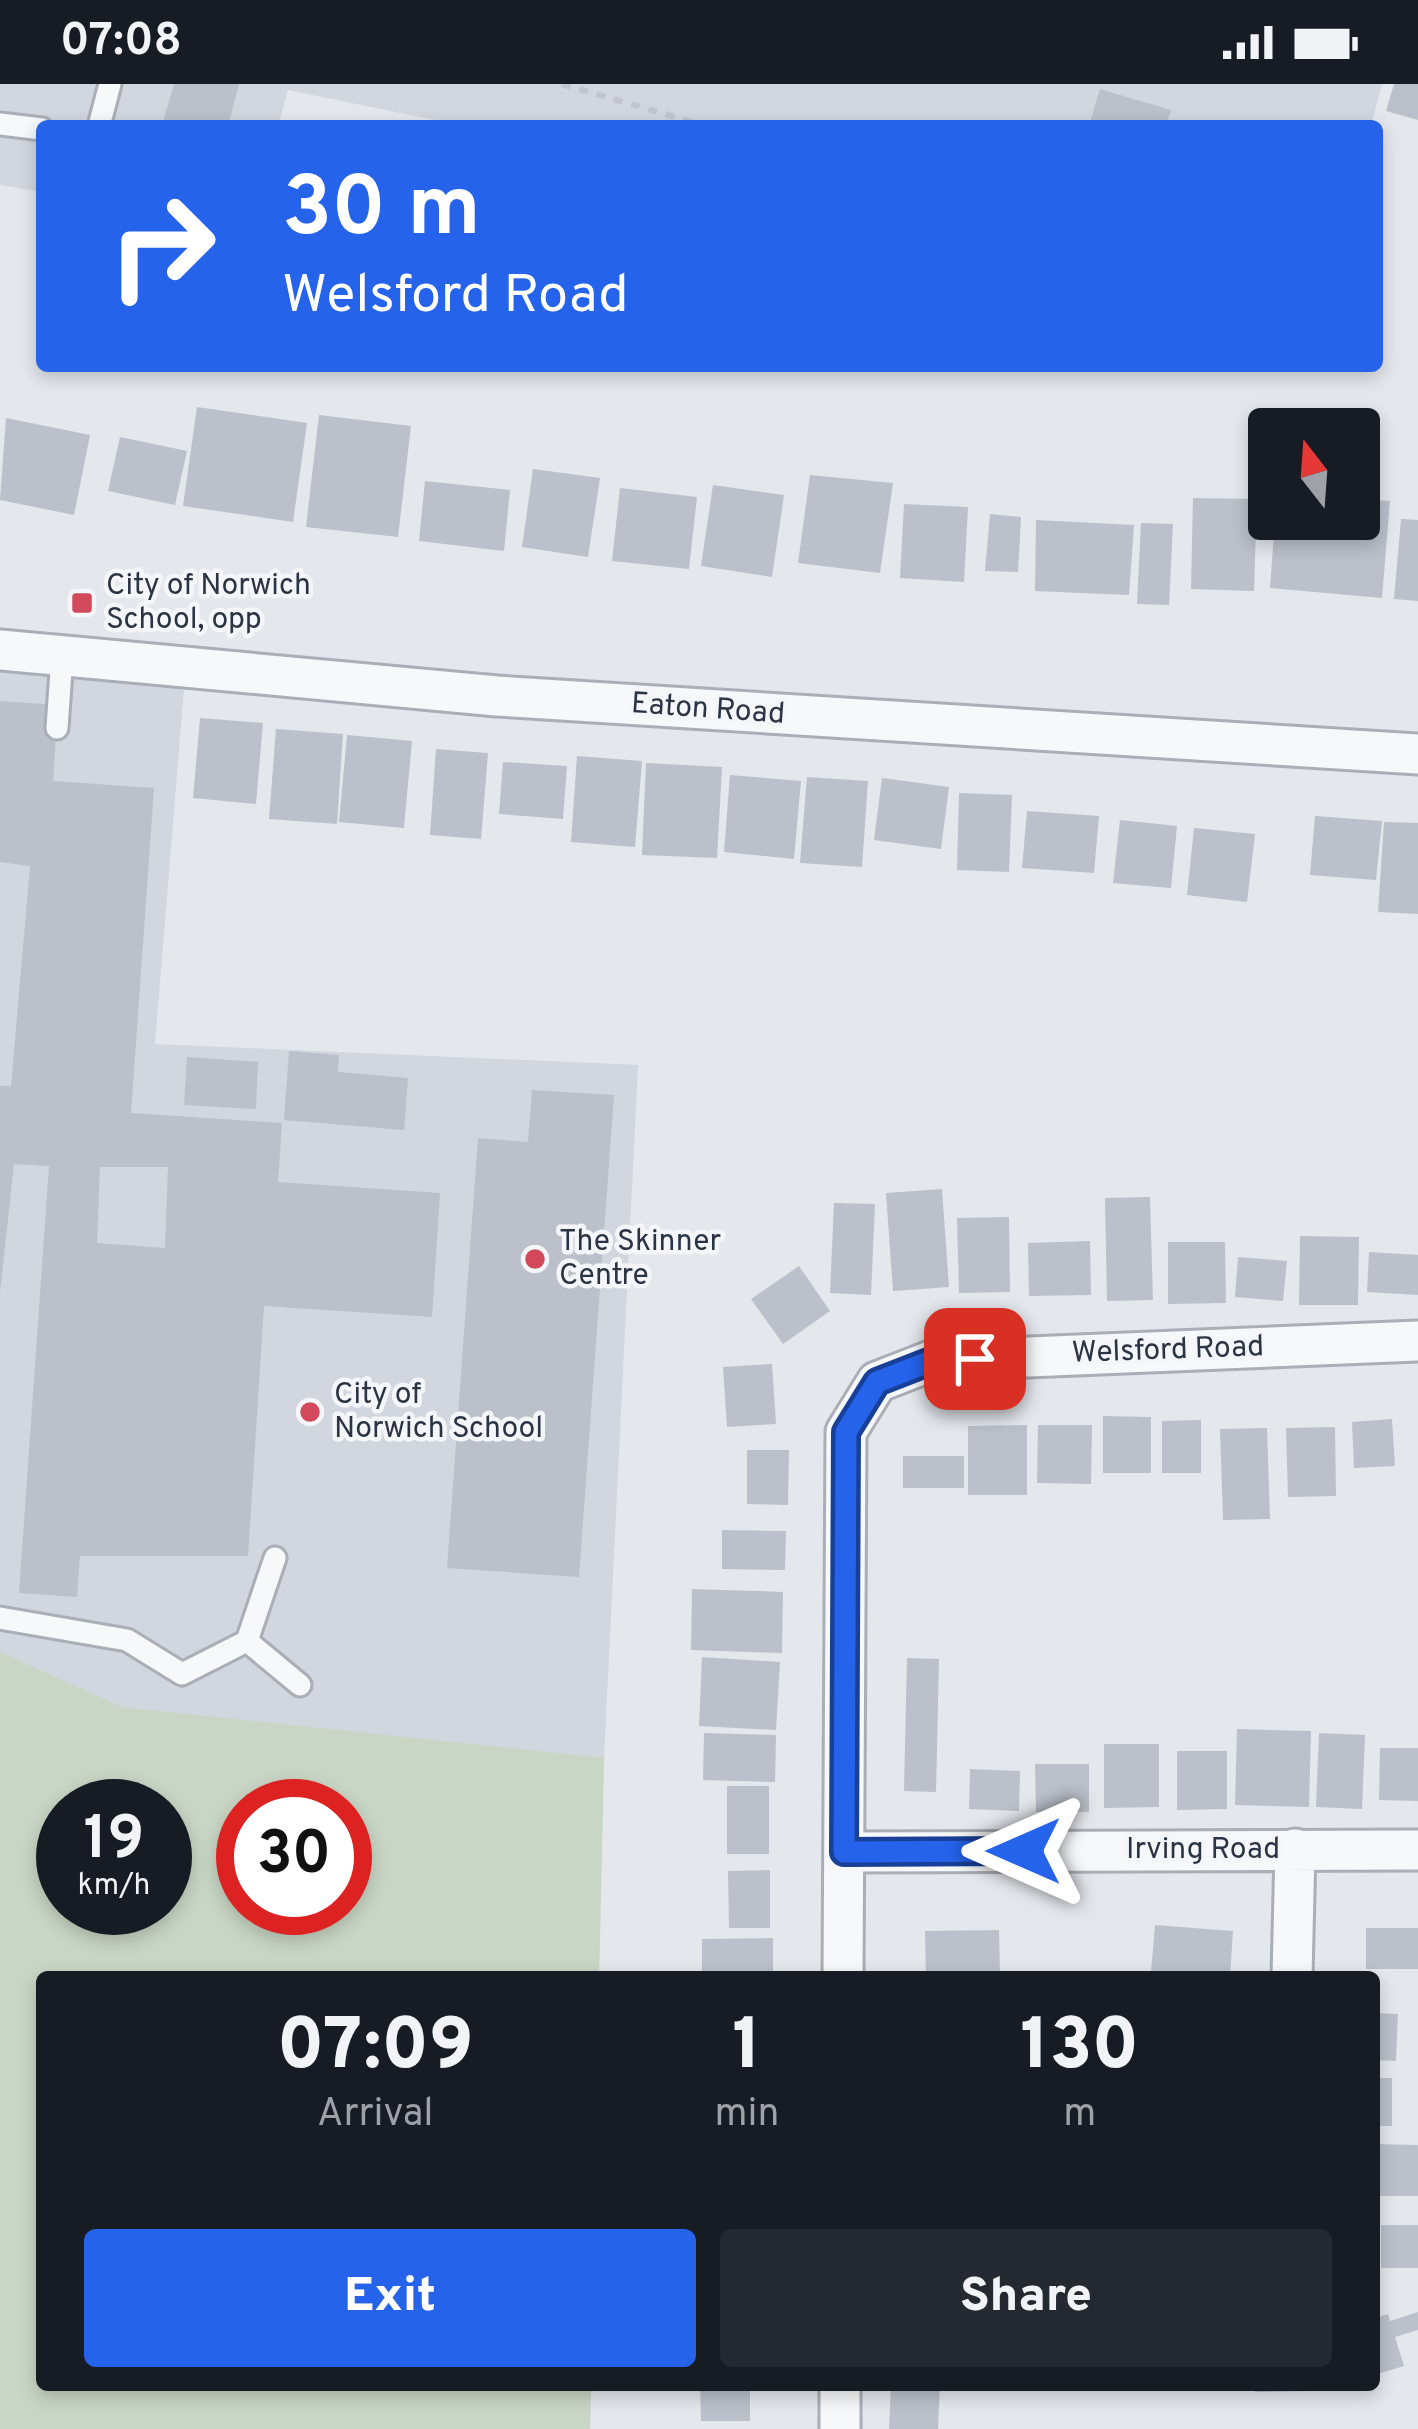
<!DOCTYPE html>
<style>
:root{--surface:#171b24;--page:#242831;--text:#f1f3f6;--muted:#9ea1a6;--accent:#2563eb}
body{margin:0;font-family:Overpass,sans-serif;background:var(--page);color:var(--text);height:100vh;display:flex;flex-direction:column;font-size:45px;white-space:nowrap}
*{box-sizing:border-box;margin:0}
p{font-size:39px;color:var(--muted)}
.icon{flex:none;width:66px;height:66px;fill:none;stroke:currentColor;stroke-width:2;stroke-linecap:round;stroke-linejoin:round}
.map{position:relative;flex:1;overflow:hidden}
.panel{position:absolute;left:36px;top:1887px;width:1344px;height:420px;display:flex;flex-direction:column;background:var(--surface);border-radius:12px;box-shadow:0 6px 18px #0003}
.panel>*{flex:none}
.guide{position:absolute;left:36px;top:36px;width:1347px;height:252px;border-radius:12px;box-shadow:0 6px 18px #0003;background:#2563eb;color:#fff;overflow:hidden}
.needle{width:78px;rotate:343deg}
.controls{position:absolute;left:1248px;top:324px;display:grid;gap:24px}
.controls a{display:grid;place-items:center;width:132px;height:132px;border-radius:12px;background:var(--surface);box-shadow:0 6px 18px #0003;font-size:60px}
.speed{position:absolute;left:36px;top:1695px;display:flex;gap:24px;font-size:60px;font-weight:700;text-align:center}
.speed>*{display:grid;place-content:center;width:156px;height:156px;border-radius:50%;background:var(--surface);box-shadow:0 6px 18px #0003;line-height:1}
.speed small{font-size:30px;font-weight:400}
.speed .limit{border:18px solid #d22;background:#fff;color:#111}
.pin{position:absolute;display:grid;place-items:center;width:102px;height:102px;color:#fff;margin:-51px;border-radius:24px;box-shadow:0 6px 18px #0006}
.me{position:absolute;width:132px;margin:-66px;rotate:270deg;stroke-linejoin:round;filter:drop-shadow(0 0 9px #0008)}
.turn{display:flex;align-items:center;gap:42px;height:252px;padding:0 48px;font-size:54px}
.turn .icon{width:156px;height:156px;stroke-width:2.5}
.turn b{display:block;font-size:84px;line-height:102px}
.eta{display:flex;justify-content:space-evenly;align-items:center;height:204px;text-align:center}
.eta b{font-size:72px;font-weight:800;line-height:84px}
.cta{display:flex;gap:24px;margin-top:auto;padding:24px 48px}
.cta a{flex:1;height:138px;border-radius:12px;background:var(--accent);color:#fff;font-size:48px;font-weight:800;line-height:138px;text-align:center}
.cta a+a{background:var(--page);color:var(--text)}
.status{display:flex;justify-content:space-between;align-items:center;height:84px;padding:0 60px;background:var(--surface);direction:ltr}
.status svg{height:33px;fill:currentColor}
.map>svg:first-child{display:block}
.built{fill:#d2d6de;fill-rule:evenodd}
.green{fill:#c9d6c5;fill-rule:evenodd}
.building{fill:#bbc0ca;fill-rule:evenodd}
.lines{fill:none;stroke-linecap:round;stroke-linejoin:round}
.lane-casing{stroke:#a9aeb7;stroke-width:27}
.street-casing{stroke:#a9aeb7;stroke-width:45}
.path{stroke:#c2c5cb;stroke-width:6;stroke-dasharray:9 9;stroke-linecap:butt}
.lane{stroke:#f7f8fa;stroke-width:21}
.street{stroke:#f7f8fa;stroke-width:39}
.route-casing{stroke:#184099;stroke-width:30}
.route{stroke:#2563eb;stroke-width:21}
.poi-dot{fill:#d1495b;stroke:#f4f6f9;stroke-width:4.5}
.labels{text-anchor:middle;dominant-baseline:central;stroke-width:9;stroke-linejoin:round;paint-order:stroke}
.poi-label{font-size:30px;fill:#2b3445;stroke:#f4f6f9;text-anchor:start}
.street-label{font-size:30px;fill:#2b3445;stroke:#f4f6f9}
</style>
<div class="status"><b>07:08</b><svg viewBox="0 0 49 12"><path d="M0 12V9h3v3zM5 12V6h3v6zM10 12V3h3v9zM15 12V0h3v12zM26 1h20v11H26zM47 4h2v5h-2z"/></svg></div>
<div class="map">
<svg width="1418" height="2345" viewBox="0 0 1418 2345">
<rect width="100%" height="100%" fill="#e4e7ec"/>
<path class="built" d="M0,0H1382L1371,42H464L288,6L278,42H42V108L0,101Z
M0,572L185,592L155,960L638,981L604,1674L599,1893H42V2301H591L590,2345H0ZM63,1722H165V1824H63ZM243,1722H345V1824H243Z"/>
<path class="green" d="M0,1568L122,1623L604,1674L599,1893H42V2301H591L590,2345H0ZM63,1722H165V1824H63ZM243,1722H345V1824H243Z"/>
<path class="building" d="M174,0H239L228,42H162Z
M1394,0H1418V36L1386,27Z
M1100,5L1171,26L1166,42H1089Z
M197,323L307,339L293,438L183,422Z
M319,331L411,342L398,453L306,443Z
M6,334L90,351L74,431L0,416Z
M120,353L187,367L175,421L108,407Z
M533,385L600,394L588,473L522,463Z
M810,391L893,399L880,489L798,479Z
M425,397L510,406L504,467L419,457Z
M713,401L784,411L772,493L701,482Z
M620,404L697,413L689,485L612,477Z
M1193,414L1257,415L1254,507L1191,505Z
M1359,415L1390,417L1382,514L1270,504L1275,435H1359Z
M904,420L968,423L964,498L900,494Z
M990,430L1021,433L1018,488L985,487Z
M1401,435L1418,436V517L1394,515Z
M1036,436L1134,441L1129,511L1035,507Z
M1141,439L1173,440L1169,521L1137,520Z
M0,617L58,621L53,697L154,704L131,1029L282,1039L278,1098L440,1109L432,1233L264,1222L248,1472H80L77,1513L19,1509L49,1082L14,1080L0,1209V1002H11L30,782L0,778ZM100,1083H168L165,1164L97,1159Z
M200,634L263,639L256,720L193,714Z
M276,645L343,650L337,740L269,735Z
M347,651L412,657L404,744L339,738Z
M436,665L488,669L481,755L430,751Z
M577,672L642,677L635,763L571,758Z
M503,678L567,682L563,735L499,730Z
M646,679L722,683L717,774L642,771Z
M730,691L801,697L794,775L724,768Z
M807,693L868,697L862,783L800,779Z
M882,694L949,703L941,765L874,756Z
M959,709L1012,711L1009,788L957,786Z
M1027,727L1099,732L1094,789L1022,784Z
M1315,732L1382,737L1376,796L1310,791Z
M1120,736L1177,742L1171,804L1113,799Z
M1384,738L1418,739V830L1378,828Z
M1194,744L1255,750L1247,818L1187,811Z
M289,967L339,971L338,988L408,994L404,1046L284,1036Z
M187,973L258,978L256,1025L184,1021Z
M532,1006L614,1011L579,1493L447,1484L478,1054L528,1058Z
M942,1105L949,1203L893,1207L886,1109Z
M1150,1113L1153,1216L1107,1217L1105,1114Z
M834,1119L875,1120L871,1211L830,1209Z
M1009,1133L1010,1208L959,1209L957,1134Z
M1300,1152L1359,1153L1358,1221H1299Z
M1090,1157L1091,1211L1029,1212L1028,1159Z
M1168,1158H1225L1226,1219L1168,1220Z
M1369,1168L1418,1171V1211L1367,1208Z
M1238,1173L1287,1177L1283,1217L1235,1213Z
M799,1182L830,1227L783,1260L751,1215Z
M772,1280L776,1340L727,1343L723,1283Z
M1103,1332L1151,1333V1389H1103Z
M1392,1335L1395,1382L1354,1384L1352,1338Z
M1201,1336V1389H1162V1337Z
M1027,1341V1411H968V1342Z
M1038,1341H1092L1091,1400L1037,1399Z
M1335,1343L1336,1412L1288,1413L1286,1344Z
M1267,1344L1270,1435L1223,1436L1220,1345Z
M747,1366H789L788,1421L747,1420Z
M903,1372H964V1404H903Z
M722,1446L786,1447L785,1486L722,1485Z
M692,1505L783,1508L782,1569L691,1566Z
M702,1573L780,1578L776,1646L699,1642Z
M907,1574L939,1575L936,1708L904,1707Z
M1237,1645L1311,1647L1309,1723L1235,1721Z
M704,1649L776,1651L775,1698L703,1696Z
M1319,1649L1365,1651L1362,1725L1316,1723Z
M1104,1660H1159V1723L1104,1724Z
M1380,1664H1418V1717L1379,1716Z
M1177,1667H1227V1725L1177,1726Z
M1035,1680H1089V1728H1036Z
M970,1685L1020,1687L1019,1727L969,1725Z
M727,1702H769V1770H727Z
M770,1786V1844H729L728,1787Z
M1155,1841L1233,1847L1230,1893L1151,1888Z
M1366,1844H1418V1885H1366Z
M999,1846L1000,1893H926L925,1847Z
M773,1854V1893H702V1855Z
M1374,1929L1398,1930L1396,1977L1374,1976Z
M1374,1994H1392V2042H1374Z
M1374,2060L1418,2061V2112H1374Z
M1381,2141H1418V2184H1381Z
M1418,2228V2246L1395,2253L1404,2282L1374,2291V2234L1388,2230L1390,2237Z
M700,2301H750V2337H701Z
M891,2301H940L938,2345H889Z
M1255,2301H1312V2307L1255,2308Z"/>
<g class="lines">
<g class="lane-casing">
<path id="lane" d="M0,40L42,45
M99,42L110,0
M57,644L62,573
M275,1474L247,1557L300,1601
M0,1534L127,1556L182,1590L247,1557"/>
</g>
<g class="street-casing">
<path id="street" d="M0,566L497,612L1418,670
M844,1768L1418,1766
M843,1893L846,1348L877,1298L931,1277L1418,1257
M1292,1893L1295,1765
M840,2345V2301"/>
</g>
<path class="path" d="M562,0L706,42"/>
<use href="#lane" class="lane"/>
<use href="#street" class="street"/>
</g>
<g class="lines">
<g class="route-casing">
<path id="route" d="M975,1275L931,1277L877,1298L846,1348L844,1768L1024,1767"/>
</g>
<use href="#route" class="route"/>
</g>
<g class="poi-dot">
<rect x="70" y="507" width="24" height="24" rx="6"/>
<circle cx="535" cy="1175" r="12"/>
<circle cx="310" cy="1328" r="12"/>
</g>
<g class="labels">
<g class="poi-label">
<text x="106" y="502">City of Norwich<tspan x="106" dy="34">School, opp</tspan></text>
<text x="559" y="1158">The Skinner<tspan x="559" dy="34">Centre</tspan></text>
<text x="334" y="1311">City of<tspan x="334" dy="34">Norwich School</tspan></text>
</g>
<g class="street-label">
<text transform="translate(708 626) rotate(4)">Eaton Road</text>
<text transform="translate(1168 1267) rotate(-2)">Welsford Road</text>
<text x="1203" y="1766">Irving Road</text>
</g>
</g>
</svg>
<div class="controls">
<a><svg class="needle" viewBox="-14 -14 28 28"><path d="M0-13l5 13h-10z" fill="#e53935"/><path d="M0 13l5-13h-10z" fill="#9ea1a6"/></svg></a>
</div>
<div class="speed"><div>19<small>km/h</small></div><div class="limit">30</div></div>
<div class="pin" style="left:975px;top:1275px;background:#d93025"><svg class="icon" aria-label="arrive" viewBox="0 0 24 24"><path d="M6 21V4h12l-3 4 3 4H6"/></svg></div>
<svg class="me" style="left:1024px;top:1767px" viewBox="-20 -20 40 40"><path d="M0-17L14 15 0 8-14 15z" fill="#2563eb" stroke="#fff" stroke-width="4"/></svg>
<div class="guide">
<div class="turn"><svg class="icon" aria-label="right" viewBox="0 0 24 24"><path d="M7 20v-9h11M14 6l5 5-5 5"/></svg><div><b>30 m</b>Welsford Road</div></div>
</div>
<section class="panel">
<div class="eta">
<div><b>07:09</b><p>Arrival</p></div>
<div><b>1</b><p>min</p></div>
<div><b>130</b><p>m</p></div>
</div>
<div class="cta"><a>Exit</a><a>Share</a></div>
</section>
</div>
